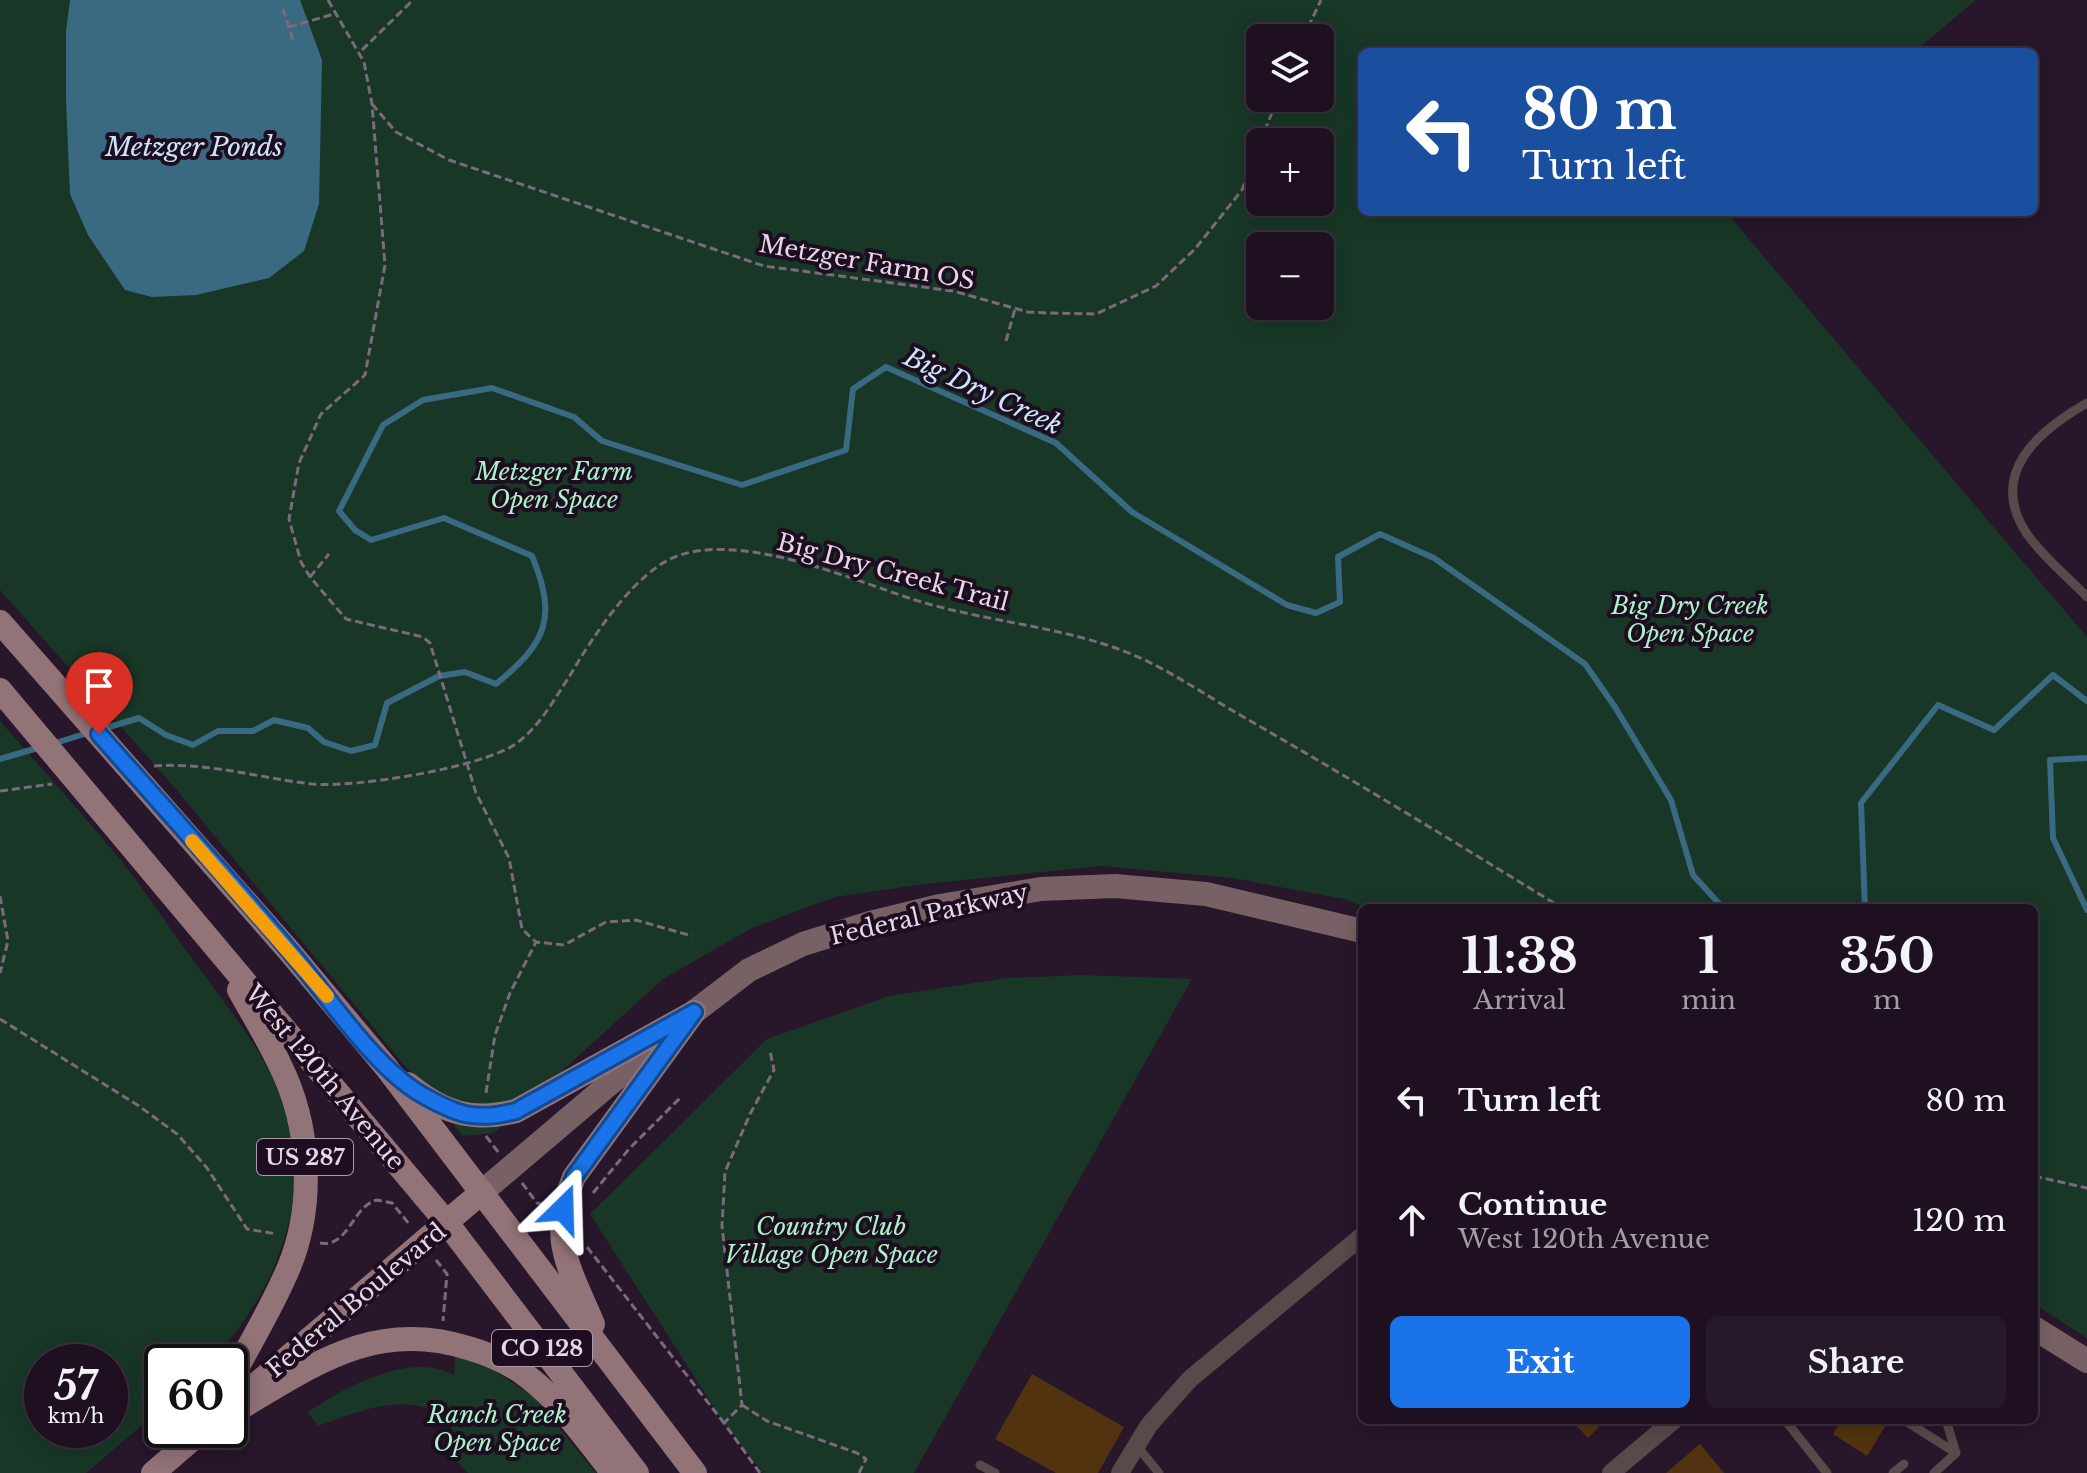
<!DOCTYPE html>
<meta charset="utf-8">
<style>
:root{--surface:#1e1020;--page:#261929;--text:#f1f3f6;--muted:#a19da5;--line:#3c303e;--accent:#1a73e8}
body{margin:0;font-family:"Libre Baskerville",serif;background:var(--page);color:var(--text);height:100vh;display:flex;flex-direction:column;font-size:30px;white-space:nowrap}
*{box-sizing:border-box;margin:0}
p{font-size:26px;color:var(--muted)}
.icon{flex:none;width:44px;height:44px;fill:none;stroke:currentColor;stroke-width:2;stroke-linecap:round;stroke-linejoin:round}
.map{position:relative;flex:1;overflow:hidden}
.drawer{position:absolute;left:1358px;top:904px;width:680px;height:520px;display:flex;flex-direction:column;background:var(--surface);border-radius:12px;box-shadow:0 4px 20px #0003,0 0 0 2px var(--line)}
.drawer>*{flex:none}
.banner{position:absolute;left:1358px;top:48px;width:680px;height:168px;border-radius:12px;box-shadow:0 4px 20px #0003,0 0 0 2px var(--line);background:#1a4fa0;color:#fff;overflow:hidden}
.controls{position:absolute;left:1246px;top:24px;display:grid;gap:16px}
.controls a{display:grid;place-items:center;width:88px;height:88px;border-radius:12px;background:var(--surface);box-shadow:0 4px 20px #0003,0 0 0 2px var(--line);font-size:40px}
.speed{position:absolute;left:24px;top:1344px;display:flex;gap:16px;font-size:40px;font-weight:700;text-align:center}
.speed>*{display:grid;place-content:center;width:104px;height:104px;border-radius:50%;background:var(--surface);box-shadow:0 4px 20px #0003,0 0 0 2px var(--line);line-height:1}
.speed small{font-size:20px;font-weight:400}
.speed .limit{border:4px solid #111;border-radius:12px;background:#fff;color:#111}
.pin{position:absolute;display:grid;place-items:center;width:68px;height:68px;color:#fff;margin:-82px -34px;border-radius:50% 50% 50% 0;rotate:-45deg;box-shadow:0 0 8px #0007}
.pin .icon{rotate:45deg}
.me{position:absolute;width:88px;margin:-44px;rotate:22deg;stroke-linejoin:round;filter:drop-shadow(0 0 6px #0008)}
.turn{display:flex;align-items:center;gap:28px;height:168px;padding:0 32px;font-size:36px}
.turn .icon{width:104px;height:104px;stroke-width:2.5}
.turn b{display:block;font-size:56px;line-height:68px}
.eta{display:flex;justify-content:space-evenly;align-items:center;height:136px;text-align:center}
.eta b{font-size:48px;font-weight:800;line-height:56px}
.button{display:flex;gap:16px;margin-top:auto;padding:16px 32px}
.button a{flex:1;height:92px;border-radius:12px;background:var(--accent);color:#fff;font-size:32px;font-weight:800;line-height:92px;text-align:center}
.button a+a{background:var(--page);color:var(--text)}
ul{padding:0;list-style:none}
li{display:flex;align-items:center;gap:24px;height:120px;padding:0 32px}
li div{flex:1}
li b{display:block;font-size:30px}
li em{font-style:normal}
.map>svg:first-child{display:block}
.green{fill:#183726;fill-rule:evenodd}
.water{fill:#3a6982}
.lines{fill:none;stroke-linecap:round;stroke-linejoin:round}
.stream{stroke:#3a6982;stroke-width:6}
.building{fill:#51340f}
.path{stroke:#7a6a7c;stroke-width:3;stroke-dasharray:8 4;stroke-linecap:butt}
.lane{stroke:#58494b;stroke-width:9}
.street{stroke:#58494b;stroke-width:18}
.secondary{stroke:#786164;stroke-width:24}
.primary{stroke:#927377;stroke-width:24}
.route-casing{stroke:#114b97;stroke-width:20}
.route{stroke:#1a73e8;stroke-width:14}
.slow{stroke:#f59e0b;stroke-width:14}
.labels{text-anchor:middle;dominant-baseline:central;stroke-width:8;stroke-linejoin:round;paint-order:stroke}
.shield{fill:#1e0d21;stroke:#a99bab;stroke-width:2}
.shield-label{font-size:22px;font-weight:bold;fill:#e5d8e6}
.street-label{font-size:24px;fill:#e5d8e6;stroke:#1e0d21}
.park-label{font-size:24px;font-style:italic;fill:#a9f3c7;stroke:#1e0d21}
.water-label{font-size:26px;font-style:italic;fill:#cae7f8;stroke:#1e0d21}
</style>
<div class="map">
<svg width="2087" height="1473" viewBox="0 0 2087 1473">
<rect width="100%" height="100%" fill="#28162b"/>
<path class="green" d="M0,0H1976L1914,52H1362V212H1726L2087,637V1338L2034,1304V908H1367L1344,899L1232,878L1101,866L925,884L835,897L752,928L663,979L494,1133L463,1136L175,788L0,590ZM1260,38H1320V98H1260ZM1260,142H1320V202H1260ZM1260,246H1320V306H1260Z
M0,721C40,767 81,812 120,859C144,889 165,922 188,953C219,997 257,1040 278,1090C320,1186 279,1290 210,1362H162V1408L86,1473H0ZM42,1362H110V1430H42Z
M1082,975L1192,979L914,1473H763L724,1423L590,1214L767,1039L889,996L1007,978Z
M455,1354L490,1368L533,1396L596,1473H468L451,1455L452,1421C409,1389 363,1410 318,1426L308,1412C345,1387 410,1351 454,1375Z"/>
<path class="water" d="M70,0H300L322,60L319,204L304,251L269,278L196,295L152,297L125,290L88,235L70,194L66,100V31Z"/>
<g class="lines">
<path class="stream" d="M102,729L139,718L166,735L193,745L218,731H253L274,720L308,728L324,742L351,751L375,745L387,703L439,676L465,672L496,684C546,643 558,619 532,556L444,518L371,540L355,530L339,511L383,425L423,400L492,388L574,417L602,441L742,485L846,450L853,389L886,367L1056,443L1132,512L1287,605L1316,613L1340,602L1338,557L1380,534L1434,558L1585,664L1615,707L1671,800L1693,875L1723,908
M52,744L91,732
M2087,758L2050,760L2053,838L2087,910
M0,759L41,747
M1865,908L1861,803L1938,705L1994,730L2053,675L2087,701"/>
</g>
<path class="building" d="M1032,1374L1124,1427L1098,1473H1056L995,1439Z
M1571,1420H1606L1588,1438Z
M1842,1420H1889L1867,1456L1833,1434Z
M1700,1444L1724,1473H1666Z"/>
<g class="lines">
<path class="path" d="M328,0L364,62L372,104L385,265L365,375L321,414L299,463L289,519L301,562L310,577L346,619L423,637L430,643L476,793L509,858L522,929L536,942L564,945L606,922L636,920L692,936
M283,9L294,43
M289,27L334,14
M1303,38L1321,0
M362,50L413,0
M372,104L396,132L449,160L764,266L953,291L1028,312L1046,313L1096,314L1156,286L1195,249L1242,190L1260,143
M1260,142L1278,98
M1006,341L1015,309
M310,577L329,554
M154,766C208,762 259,778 312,784C356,788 478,768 514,745C539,728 553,701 569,677C592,638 636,569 680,555C746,534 848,578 912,599C980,621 1054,625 1121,650C1165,666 1206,696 1247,719C1353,780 1458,844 1562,908
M0,791L52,784
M0,896L8,941L0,973
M0,1019L139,1106L177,1134L207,1168L247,1229L277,1234
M486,1093L495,1035L510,993L536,942
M486,1136L498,1152
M2034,1176L2087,1188
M522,1183L537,1203L545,1205
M593,1193L629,1149L682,1096
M320,1243C349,1248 352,1206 377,1200L392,1203L410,1225
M587,1247L724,1423
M436,1260L447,1274L443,1321
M742,1405L767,1421L857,1453L866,1459L859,1473
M760,1473L724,1423L742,1405L722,1226L725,1172L750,1114L774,1070L770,1051"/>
<path class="lane" d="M2087,403C2038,431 1987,474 2027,534C2043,557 2068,577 2087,597
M1785,1420L1827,1473
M1904,1420L1956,1453L1934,1473
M1946,1420L1956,1453
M1136,1445L1159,1473
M980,1465L995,1473
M1893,1473L1904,1464"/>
<path class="street" d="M1120,1473L1149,1425L1190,1379L1362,1236
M1611,1473L1674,1420"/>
<path class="secondary" d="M482,1192L694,1012L749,970L803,944L870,923L940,906L1041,889L1115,886L1206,894L1362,931
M2034,1328L2087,1361"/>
<path class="primary" d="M0,622L290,952L386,1067L695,1473
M0,690L447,1223L637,1473
M408,1084C443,1113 472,1122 516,1111L689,1015
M593,1324C569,1267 548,1238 574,1177L694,1012
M230,1381C250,1343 273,1306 289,1267C315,1204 310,1125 280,1065C268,1039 253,1015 239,990
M252,1388L482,1192
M230,1414C310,1368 371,1318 468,1348C489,1354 510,1363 528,1377C561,1402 587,1441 613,1473
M153,1473L203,1430"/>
</g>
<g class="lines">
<g class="route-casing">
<path id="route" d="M99,734C163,807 229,879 292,954C327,995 373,1065 419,1093C455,1114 474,1122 516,1111L694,1012L574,1177L563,1209"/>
</g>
<use href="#route" class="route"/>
<path class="slow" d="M192,841L327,996"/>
</g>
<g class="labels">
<g class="shield">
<rect x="257" y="1139" width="96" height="36" rx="6"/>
<rect x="492" y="1330" width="100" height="36" rx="6"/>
</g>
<g class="shield-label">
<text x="305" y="1157">US 287</text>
<text x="542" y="1348">CO 128</text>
</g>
<g class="street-label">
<text transform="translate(867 262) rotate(10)">Metzger Farm OS</text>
<text transform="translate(893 572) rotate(15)">Big Dry Creek Trail</text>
<text transform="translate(929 914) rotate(-13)">Federal Parkway</text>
<text transform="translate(325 1077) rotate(50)">West 120th Avenue</text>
<text transform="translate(356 1300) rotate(-40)">Federal Boulevard</text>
</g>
<g class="park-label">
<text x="554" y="471">Metzger Farm<tspan x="554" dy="28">Open Space</tspan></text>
<text x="1690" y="605">Big Dry Creek<tspan x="1690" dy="28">Open Space</tspan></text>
<text x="831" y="1226">Country Club<tspan x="831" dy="28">Village Open Space</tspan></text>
<text x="497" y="1414">Ranch Creek<tspan x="497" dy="28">Open Space</tspan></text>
</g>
<g class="water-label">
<text x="194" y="147">Metzger Ponds</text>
<text transform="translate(983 391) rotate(25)">Big Dry Creek</text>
</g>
</g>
</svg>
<div class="controls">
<a><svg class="icon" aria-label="layers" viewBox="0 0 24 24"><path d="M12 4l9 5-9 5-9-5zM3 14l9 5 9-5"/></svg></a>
<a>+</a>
<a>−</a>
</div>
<div class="speed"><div>57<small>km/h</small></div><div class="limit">60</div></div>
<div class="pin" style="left:99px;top:734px;background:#d93025"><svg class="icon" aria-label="arrive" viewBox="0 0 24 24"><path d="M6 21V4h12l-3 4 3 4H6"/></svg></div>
<svg class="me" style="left:563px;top:1209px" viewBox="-20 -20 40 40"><path d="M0-17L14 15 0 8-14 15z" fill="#1a73e8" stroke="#fff" stroke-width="4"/></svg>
<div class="banner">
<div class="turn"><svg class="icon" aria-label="left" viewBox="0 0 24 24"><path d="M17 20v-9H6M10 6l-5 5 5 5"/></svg><div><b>80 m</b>Turn left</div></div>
</div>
<section class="drawer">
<div class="eta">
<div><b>11:38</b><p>Arrival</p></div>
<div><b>1</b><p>min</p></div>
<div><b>350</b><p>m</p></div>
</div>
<ul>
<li><svg class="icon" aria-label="left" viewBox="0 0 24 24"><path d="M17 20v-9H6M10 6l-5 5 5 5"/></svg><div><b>Turn left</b></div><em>80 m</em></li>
<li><svg class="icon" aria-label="ahead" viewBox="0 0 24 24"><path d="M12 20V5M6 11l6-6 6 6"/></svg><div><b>Continue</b><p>West 120th Avenue</p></div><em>120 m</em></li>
</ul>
<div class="button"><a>Exit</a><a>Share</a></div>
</section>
</div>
